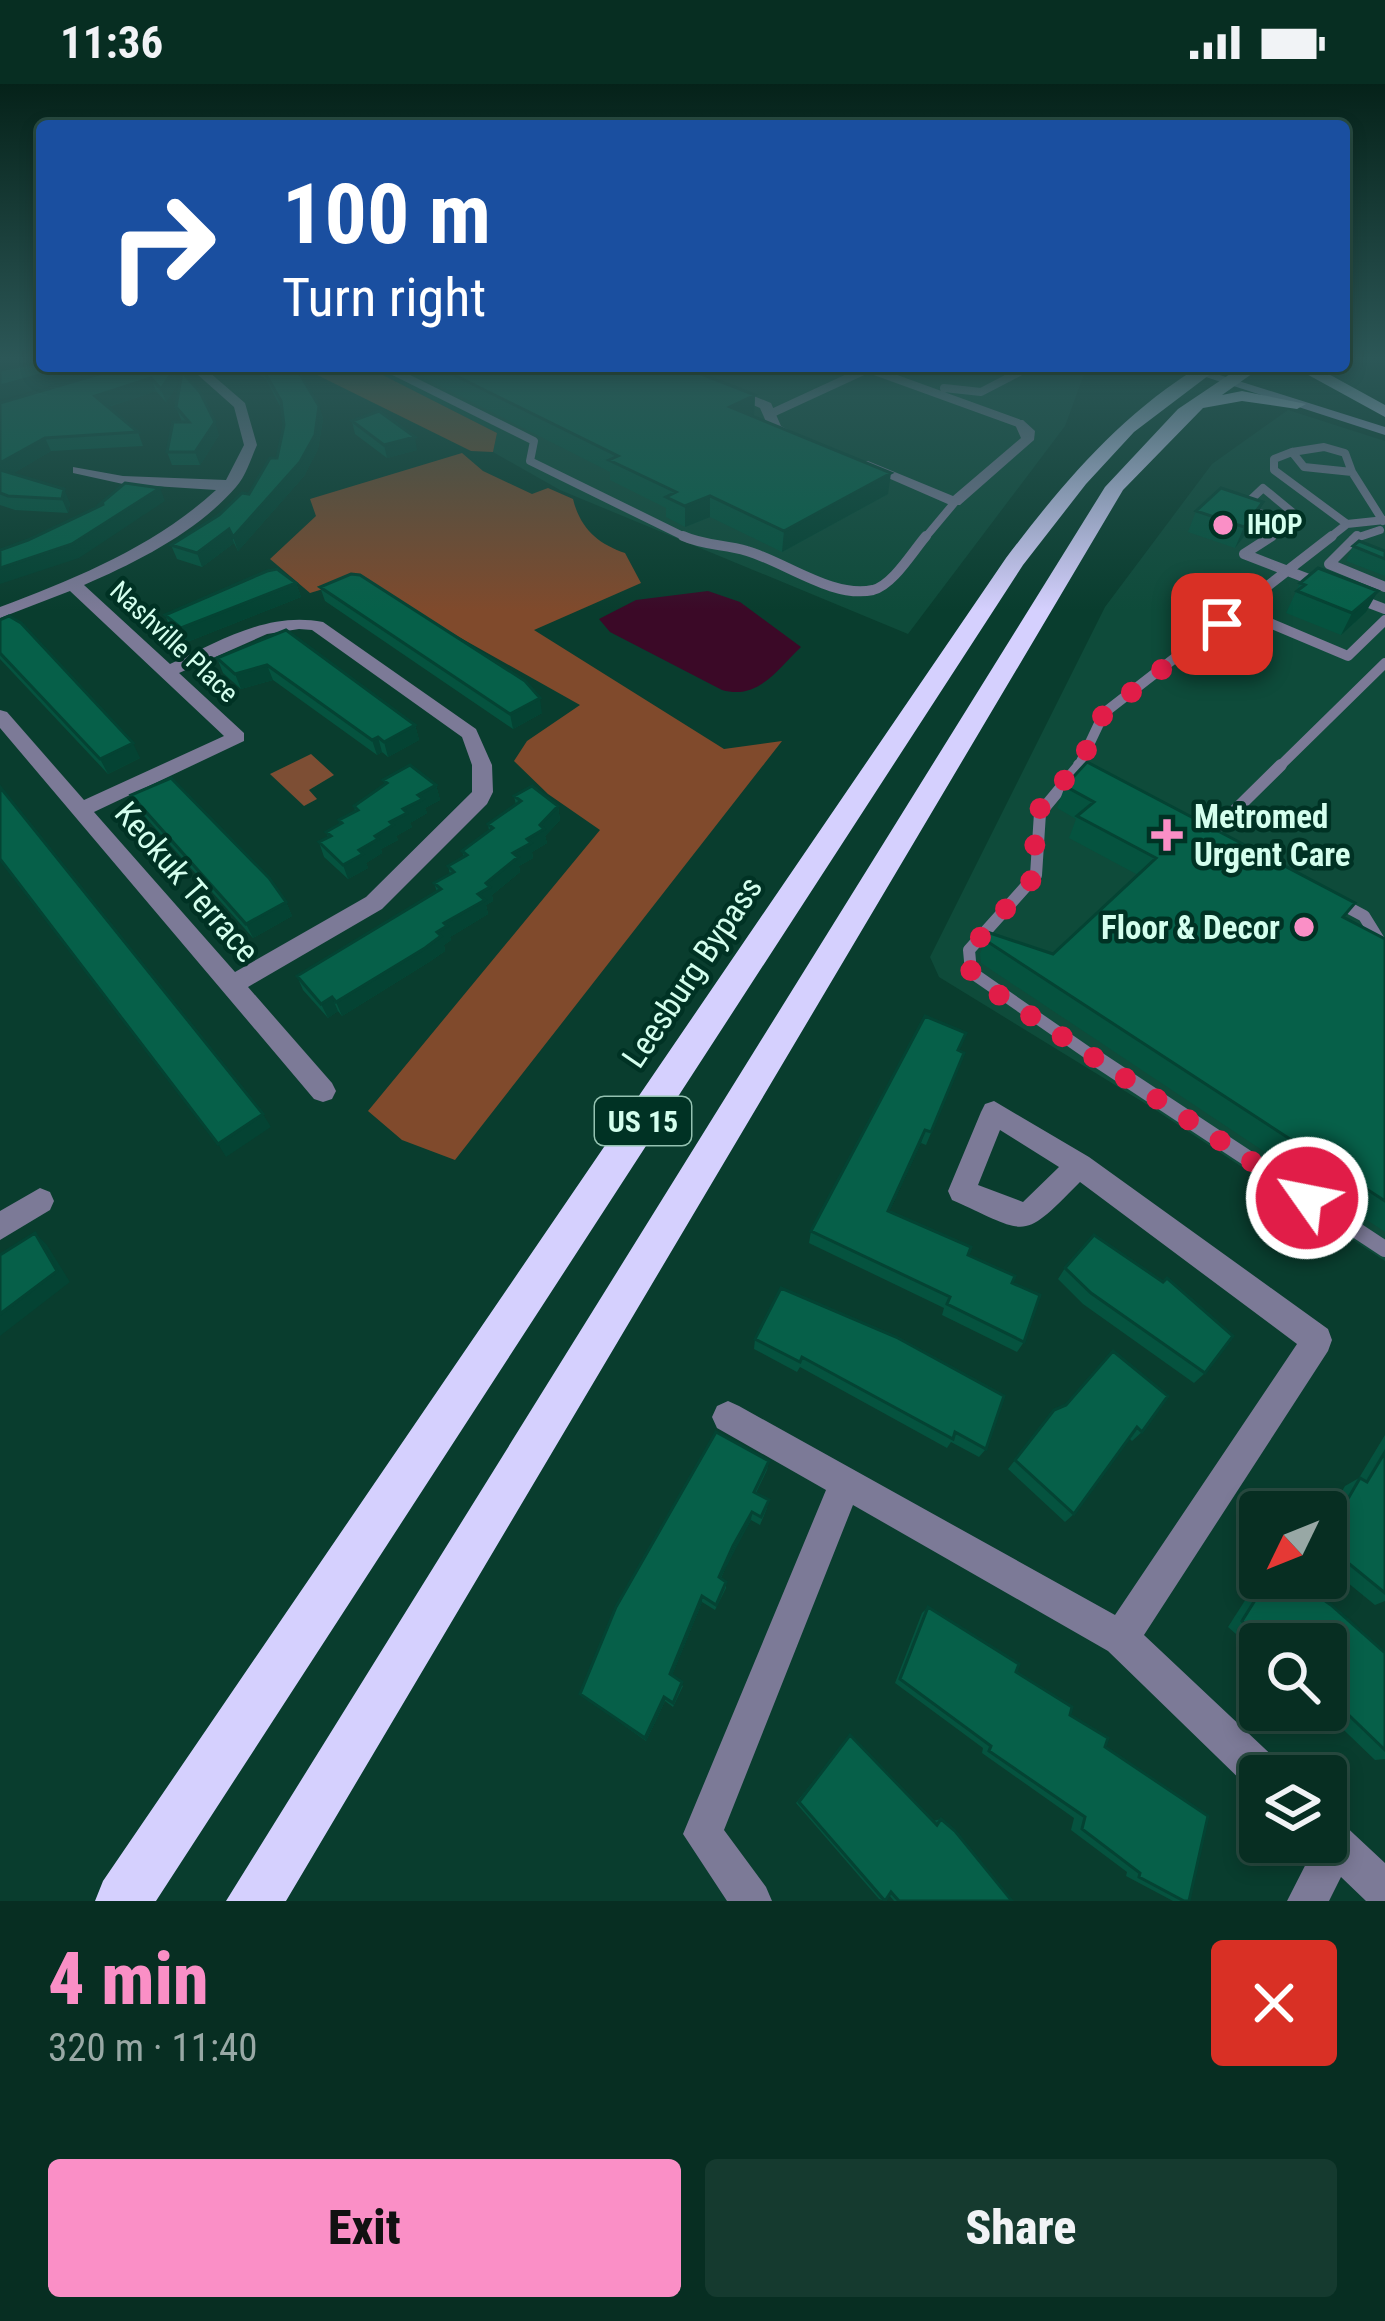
<!DOCTYPE html>
<meta charset="utf-8">
<style>
:root{--surface:#072e22;--page:#153a2f;--text:#f1f3f6;--muted:#98a8a5;--line:#284a40;--accent:#fa8fc6}
body{margin:0;font-family:"Roboto Condensed",sans-serif;background:var(--page);color:var(--text);height:100vh;display:flex;flex-direction:column;font-size:45px;white-space:nowrap}
*{box-sizing:border-box;margin:0}
p{font-size:39px;color:var(--muted)}
.icon{flex:none;width:66px;height:66px;fill:none;stroke:currentColor;stroke-width:2;stroke-linecap:round;stroke-linejoin:round}
.map{position:relative;height:1817px;overflow:hidden}
.side{display:flex;flex-direction:column;background:var(--surface);flex:1}
.side>*{flex:none}
.top-card{position:absolute;left:36px;top:36px;width:1314px;height:252px;border-radius:12px;box-shadow:0 6px 18px #0003,0 0 0 3px var(--line);background:#1a4fa0;color:#fff;overflow:hidden}
.needle{width:78px;rotate:227deg}
.buttons{position:absolute;left:1239px;top:1407px;display:grid;gap:24px}
.buttons a{display:grid;place-items:center;width:108px;height:108px;border-radius:12px;background:var(--surface);box-shadow:0 6px 18px #0003,0 0 0 3px var(--line);font-size:60px}
.pin{position:absolute;display:grid;place-items:center;width:102px;height:102px;color:#fff;margin:-51px;border-radius:24px;box-shadow:0 6px 18px #0006}
.me{position:absolute;width:132px;margin:-66px;rotate:303deg;stroke-linejoin:round;filter:drop-shadow(0 0 9px #0008)}
.turn{display:flex;align-items:center;gap:42px;height:252px;padding:0 48px;font-size:54px}
.turn .icon{width:156px;height:156px;stroke-width:2.5}
.turn b{display:block;font-size:84px;line-height:102px}
.round{display:grid;place-items:center;flex:none;width:126px;height:126px;border-radius:12px;background:var(--page)}
.headline{display:flex;align-items:center;justify-content:space-between;height:204px;padding:0 48px}
h1{font-size:72px;font-weight:800;line-height:90px;color:var(--accent)}
.button{display:flex;gap:24px;margin-top:auto;padding:24px 48px}
.button a{flex:1;height:138px;border-radius:12px;background:var(--accent);color:#111;font-size:48px;font-weight:800;line-height:138px;text-align:center}
.button a+a{background:var(--page);color:var(--text)}
.status{display:flex;justify-content:space-between;align-items:center;height:84px;padding:0 60px;background:var(--surface);direction:ltr}
.status svg{height:33px;fill:currentColor}
.map>svg:first-child{display:block}
.built{fill:#0e4b3a}
.green{fill:#7d4e34}
.forest{fill:#804a2c}
.water{fill:#3b0927}
.lines{fill:none;stroke-linecap:round;stroke-linejoin:round}
.service-far3{stroke:#7c7a97;stroke-width:8}
.service-far2{stroke:#7c7a97;stroke-width:10}
.service-far1{stroke:#7c7a97;stroke-width:12}
.service{stroke:#7c7a97;stroke-width:16}
.minor{fill:#7c7a97;fill-rule:evenodd}
.secondary{fill:#a6a1d0;fill-rule:evenodd}
.trunk{fill:#d5d0fe;fill-rule:evenodd}
.wall{fill:#05533f}
.shaded-wall{fill:#044333}
.building{fill:#066049;stroke:#044333;stroke-width:3}
.route{stroke:#e11d48;stroke-width:21;stroke-dasharray:0 37.8}
.poi-dot{fill:#fa8fc6;stroke:#003224;stroke-width:4.5}
.labels{text-anchor:middle;dominant-baseline:central;stroke-width:9;stroke-linejoin:round;paint-order:stroke}
.far-poi-label{font-size:27px;font-weight:bold;fill:#d4ffee;stroke:#003224;text-anchor:start}
.far-street-label{font-size:27px;fill:#d4ffee;stroke:#003224}
.shield{fill:#003224;stroke:#94c2b1;stroke-width:3}
.shield-label{font-size:30px;font-weight:bold;fill:#d4ffee}
.poi-label{font-size:33px;font-weight:bold;fill:#d4ffee;stroke:#003224;text-anchor:start}
.street-label{font-size:33px;fill:#d4ffee;stroke:#003224}
</style>
<div class="status"><b>11:36</b><svg viewBox="0 0 49 12"><path d="M0 12V9h3v3zM5 12V6h3v6zM10 12V3h3v9zM15 12V0h3v12zM26 1h20v11H26zM47 4h2v5h-2z"/></svg></div>
<div class="map">
<svg width="1385" height="1817" viewBox="0 0 1385 1817">
<rect width="100%" height="100%" fill="#093d2e"/>
<path class="built" d="M365,282H1087L1065,342L908,550L560,406L493,368L497,349Z
M1288,326L1385,357V1177L1151,1023L939,893L930,873L1105,523L1212,380Z"/>
<path class="green" d="M311,670L334,691L309,706L317,715L304,722L270,690Z"/>
<path class="forest" d="M299,282H365L497,349L493,368L471,367Z
M462,369L483,387L532,410L548,404L573,415C580,444 598,460 625,469L641,499L534,546L724,665L782,657L455,1076L402,1056L368,1027L600,746L548,710L514,677L527,657L580,621L356,495L310,509L270,475L316,432L310,415Z"/>
<path class="water" d="M708,507L740,518L801,563C776,587 758,616 722,606L610,548L599,535L636,516Z"/>
<g class="lines">
<path class="service-far3" d="M383,282L534,357L530,377L689,455
M869,285L1018,339
M944,304L981,308L1029,283
M770,330L874,282
M1324,363L1345,369L1352,388L1304,383L1292,368Z
M1292,368L1274,375V386L1347,440
M1352,388L1383,437
M1263,404L1297,432L1290,440L1243,423Z
M924,455L955,418
M1267,455L1290,440
M1328,455L1347,440L1385,436
M1353,455L1380,446"/>
<path class="service-far2" d="M683,452C705,462 725,460 747,467C785,478 833,515 873,506C893,501 913,467 926,452
M1272,452L1244,470L1319,499
M1357,452L1329,480L1385,503
M1356,514L1385,525
M1239,526L1348,572L1385,536
M1083,684L1079,682L1104,629L1332,452
M1278,684L1385,579"/>
<path class="service-far1" d="M1079,681L1098,692
M1079,682L1040,729L1036,791L969,866L971,888L1098,976
M1210,751L1281,681
M1336,817L1364,832L1385,866"/>
<path class="service" d="M1094,973L1385,1165"/>
<path class="minor" d="M188,282H202L245,319L257,361C251,374 246,392 236,403C197,448 137,478 84,501L170,580C219,558 267,527 323,538L476,645L492,681L493,708L487,720L382,825L248,903L332,999L336,1007L332,1015L323,1018L314,1015L0,644V626L7,628L84,716L224,652L70,507L0,534V523C77,494 155,462 216,406L123,400L73,389V383L123,392L226,396L244,361L234,323ZM299,545L312,546L462,653L472,681V708L366,813L235,888L94,728L244,657V649L179,589L267,550Z
M663,282H680L771,319L781,342L804,354L797,358L770,347L760,324Z
M1013,336H1023L1035,347L1034,356L960,421H950L856,380L868,377L953,412L1021,354Z
M994,1017L1089,1073L1328,1245L1332,1256L1328,1267L1144,1551L1279,1678L1284,1692H1260V1709L1251,1706L1108,1567L853,1421L724,1746L766,1803L772,1817H727L683,1750L826,1406L717,1344L712,1333L717,1322L728,1317L739,1322L1115,1531L1297,1260L1080,1098C1020,1159 1029,1150 952,1116L948,1107L981,1028L985,1020ZM1000,1046L1059,1083L1023,1118L978,1101Z
M40,1104L50,1108L54,1117L50,1126L0,1156V1127Z
M1326,1731L1340,1737L1385,1779V1817H1366L1341,1793L1329,1817H1287L1313,1766L1309,1758H1326Z"/>
<path class="secondary" d="M1172,282H1191L1385,343V351Z"/>
<path class="trunk" d="M1200,282H1221L1134,348L1086,400L1023,481L156,1817H95L103,1797L1006,474C1062,400 1120,331 1200,282Z
M1242,282H1263L1222,311L1242,307L1306,320L1297,325L1242,317L1203,324L1123,406L286,1817H226L1105,403L1178,325Z
M1292,282H1314L1385,321V333Z"/>
</g>
<path class="wall" d="M246,282H295L319,322L323,335L318,365L304,392L238,467L234,459L202,483L177,475L171,461L249,410L277,374L284,341L282,326L266,295Z
M401,282H681L755,311L754,331L753,332L888,410L782,468L710,433L685,443L666,433V424L610,396V388Z
M173,287L178,300L166,318L156,307L108,323L138,348L143,362L51,367L12,390L70,419L68,429L15,426L0,421V319Z
M176,323L219,351L200,381H172L167,368L182,338Z
M352,337L417,366L387,374L355,350Z
M1263,418L1255,438L1235,464L1188,448L1196,427Z
M1353,462L1385,467V492L1346,477Z
M296,499L301,513L187,558L171,545L165,531Z
M1300,499L1366,528L1341,551L1286,529Z
M320,503L542,629L513,645L325,517Z
M0,536L140,674L108,690L0,575Z
M286,546L415,641L419,656L388,673L382,668L377,671L273,596L241,605L223,589L217,574Z
M383,696L436,701L440,716L425,724L427,729L410,739L412,743L396,752L398,756L381,765L382,769L366,779L368,784L348,795L324,773L319,758L328,753L326,748L340,740L339,736L355,727L354,722L385,701Z
M1065,702L1344,833L1385,855V1148L981,879L980,870L987,848L1053,870L1138,791L1069,754L1076,735L1057,724Z
M131,711L286,818L292,832L253,854L139,726Z
M514,712L558,722L560,736L545,752L547,759L532,768L533,774L519,782L520,788L492,811L493,817L486,821L488,830L450,853L451,856L444,861L445,867L429,878L342,932L338,927L328,934L303,906L297,892L437,808L434,799L450,790L448,782L464,773L462,767L489,746L488,740L516,721Z
M960,967L964,969L959,982L926,1061L921,1059L889,1128L968,1171L1012,1199L1024,1258L1017,1268L942,1231L944,1224L809,1159L811,1147Z
M1065,1184L1205,1289L1194,1299L1083,1220L1058,1195Z
M781,1204L986,1365L979,1373L951,1358L947,1364L800,1283L797,1288L754,1265L755,1255Z
M1113,1267L1142,1348L1132,1357L1129,1354L1074,1430L1065,1438L1008,1385L1054,1326L1066,1321Z
M1385,1351V1517L1375,1521L1326,1481V1454L1331,1446L1326,1442V1435L1345,1402L1359,1394Z
M769,1377L767,1386L756,1409L767,1424L760,1441L751,1436L732,1469L721,1494L726,1498V1504L715,1526L702,1518L672,1591L683,1602L673,1623L665,1617L646,1657L580,1610Z
M1260,1493L1293,1494L1385,1569V1675L1375,1676L1323,1626H1326V1560H1260V1571L1228,1543Z
M928,1523L1070,1631L1105,1663L1189,1817H1173L1126,1792L1127,1788L1071,1746L1074,1734L982,1669L983,1664L895,1599L922,1529Z
M850,1651L933,1737L941,1735L1012,1817H894L889,1811L885,1817L879,1815L796,1719Z"/>
<path class="shaded-wall" d="M73,282H124L0,316V302Z
M173,287L178,300L166,318L161,305Z
M151,294L156,307L100,325L95,312Z
M755,311L754,331L730,342V323Z
M319,322L323,335L318,365L304,392L238,467L233,453Z
M215,338L219,351L200,381L195,368Z
M415,353L417,366L387,374L384,361Z
M45,354L51,367L0,397V379Z
M891,389L888,410L782,468L784,447Z
M160,404L165,417L79,474L0,500V484Z
M64,405L70,419L68,429L62,415Z
M710,412V433L685,443V422Z
M1263,418L1255,438L1235,464L1244,443Z
M229,445L234,459L202,483L197,469Z
M296,499L301,513L187,558L181,544Z
M1378,507L1366,528L1341,551L1352,529Z
M267,581L273,596L241,605L235,590Z
M540,614L542,629L513,645L510,630Z
M415,641L419,656L388,673L384,658Z
M378,653L382,668L377,671L372,656Z
M133,659L140,674L108,690L100,675Z
M436,701L440,716L425,724L427,729L410,739L412,743L396,752L398,756L381,765L382,769L366,779L368,784L348,795L343,781L418,711Z
M558,722L560,736L545,752L547,759L532,768L533,774L519,782L520,788L492,811L493,817L486,821L488,830L450,853L451,856L444,861L445,867L429,878L342,932L336,918L437,848L478,810L486,799Z
M286,818L292,832L253,854L246,840Z
M332,913L338,927L328,934L321,920Z
M263,1030L271,1043L226,1073L218,1060Z
M925,1046L921,1059L884,1139L888,1127Z
M35,1149L47,1161L70,1198L0,1252V1230Z
M752,1428L751,1436L718,1499L719,1493Z
M702,1512V1518L671,1594L670,1590Z
M664,1613L665,1617L646,1657L645,1654Z"/>
<path class="building" d="M42,278V282H73L0,302V286Z
M126,282H164L173,287L161,305L151,294L95,312L138,348L45,354L0,379V319Z
M261,282H295L319,322L315,351L300,378L233,453L229,445L197,469L171,461L219,431L242,409L249,410L270,374H277L284,341L281,317Z
M436,282H681L755,311L730,323L891,389L784,447L710,412L685,422L666,413L676,408L609,376L618,372Z
M182,288L200,308L215,338L195,368H167L173,338H189L176,323Z
M379,327L415,353L384,361L352,337Z
M0,386L64,405L62,415L8,412L0,409Z
M125,399L160,404L72,460L0,484V466L28,456L104,420H100Z
M1221,404L1263,418L1244,443L1196,427Z
M1359,457L1385,467V475L1353,462Z
M1318,484L1378,507L1352,529L1297,507L1305,501L1300,499Z
M277,485L296,499L181,544L165,531L267,487Z
M351,490L360,491L525,597L540,614L510,630L320,503Z
M9,532L21,539L133,659L100,675L0,569V536Z
M286,546L415,641L384,658L378,653L372,656L267,581L235,590L217,574Z
M1087,678L1355,819L1343,833L1385,855V1117L988,858L987,848L1053,870L1156,774L1077,732L1094,718L1065,702Z
M410,681L436,701L418,711L423,715L403,725L407,729L390,738L393,741L375,752L378,755L359,766L363,770L343,781L319,758L331,752L326,748L342,739L339,736L358,726L354,722L387,699L383,696Z
M171,694L269,794L286,818L246,840L131,711Z
M532,702L558,722L540,741L544,745L527,755L531,759L513,769L518,773L486,799L490,803L478,810L485,816L444,839L447,842L437,848L441,852L425,864L336,918L332,913L321,920L297,892L441,805L434,799L454,788L448,782L467,771L462,767L493,744L488,740L521,717L514,712Z
M0,703L263,1030L218,1060L0,775Z
M925,932L966,949L958,966L964,969L931,1048L925,1046L888,1127L971,1163L968,1171L1015,1192L1012,1199L1040,1211L1024,1258L947,1220L950,1213L811,1147Z
M35,1149L57,1187L0,1230V1171Z
M1094,1151L1163,1198L1167,1194L1233,1252L1205,1289L1091,1209L1065,1184Z
M781,1204L896,1253L1004,1312L986,1365L955,1348L953,1355L802,1273L800,1278L755,1255Z
M1113,1267L1168,1312L1142,1348L1137,1343L1074,1430L1015,1376L1054,1326L1066,1321Z
M716,1348L769,1377L754,1408L769,1416L761,1433L752,1428L733,1462L719,1493L726,1498L716,1521L702,1512L670,1590L682,1598L673,1619L664,1613L645,1654L580,1610L616,1523Z
M1385,1368V1509L1331,1465L1346,1438L1338,1432L1360,1394L1367,1398Z
M1269,1494H1293L1331,1521L1385,1569V1666L1326,1609V1560H1267L1242,1537Z
M928,1523L1019,1580L1016,1588L1072,1623L1070,1631L1108,1654L1105,1663L1208,1732L1189,1817H1184L1139,1793L1140,1789L1082,1745L1085,1733L989,1667L991,1662L900,1595Z
M850,1651L937,1741L941,1735L955,1747L1012,1817H899L891,1808L885,1817L799,1718Z"/>
<linearGradient id="sky" x2="0" y2="1"><stop stop-color="#052219"/><stop offset="0.52" stop-color="#2c5757"/><stop offset="1" stop-color="#2c5757" stop-opacity="0"/></linearGradient>
<rect width="1385" height="527" fill="url(#sky)"/>
<g class="lines">
<path class="route" d="M1222,540L1104,629L1079,682L1043,717L1034,740L1036,791L969,866L971,888L993,907L1307,1114"/>
</g>
<g class="poi-dot">
<circle cx="1223" cy="441" r="12"/>
<path d="M1161 733h12v12h12v12h-12v12h-12v-12h-12v-12h12z"/>
<circle cx="1304" cy="843" r="12"/>
</g>
<g class="labels">
<g class="far-poi-label">
<text x="1247" y="441">IHOP</text>
</g>
<g class="far-street-label">
<text transform="translate(174 558) rotate(43)">Nashville Place</text>
</g>
<rect class="shield" x="595" y="1013" width="96" height="48" rx="9"/>
<g class="shield-label">
<text x="643" y="1037">US 15</text>
</g>
<g class="poi-label">
<text x="1194" y="732">Metromed<tspan x="1194" dy="38">Urgent Care</tspan></text>
<text x="1280" y="843" text-anchor="end">Floor &amp; Decor</text>
</g>
<g class="street-label">
<text transform="translate(187 798) rotate(49)">Keokuk Terrace</text>
<text transform="translate(692 888) rotate(-56)">Leesburg Bypass</text>
</g>
</g>
</svg>
<div class="buttons">
<a><svg class="needle" viewBox="-14 -14 28 28"><path d="M0-13l5 13h-10z" fill="#e53935"/><path d="M0 13l5-13h-10z" fill="#98a8a5"/></svg></a>
<a><svg class="icon" aria-label="search" viewBox="0 0 24 24"><circle cx="10" cy="10" r="6"/><path d="M15 15l6 6"/></svg></a>
<a><svg class="icon" aria-label="layers" viewBox="0 0 24 24"><path d="M12 4l9 5-9 5-9-5zM3 14l9 5 9-5"/></svg></a>
</div>
<div class="pin" style="left:1222px;top:540px;background:#d93025"><svg class="icon" aria-label="arrive" viewBox="0 0 24 24"><path d="M6 21V4h12l-3 4 3 4H6"/></svg></div>
<svg class="me" style="left:1307px;top:1114px" viewBox="-20 -20 40 40"><circle r="17" fill="#e11d48" stroke="#fff" stroke-width="3"/><path d="M0-11L8 9 0 5-8 9z" fill="#fff"/></svg>
<div class="top-card">
<div class="turn"><svg class="icon" aria-label="right" viewBox="0 0 24 24"><path d="M7 20v-9h11M14 6l5 5-5 5"/></svg><div><b>100 m</b>Turn right</div></div>
</div>
</div>
<section class="side">
<div class="headline"><div><h1>4 min</h1><p>320 m · 11:40</p></div><a class="round" style="background:#d93025;color:#fff"><svg class="icon" aria-label="close" viewBox="0 0 24 24"><path d="M6 6l12 12M18 6L6 18"/></svg></a></div>
<div class="button"><a>Exit</a><a>Share</a></div>
</section>
